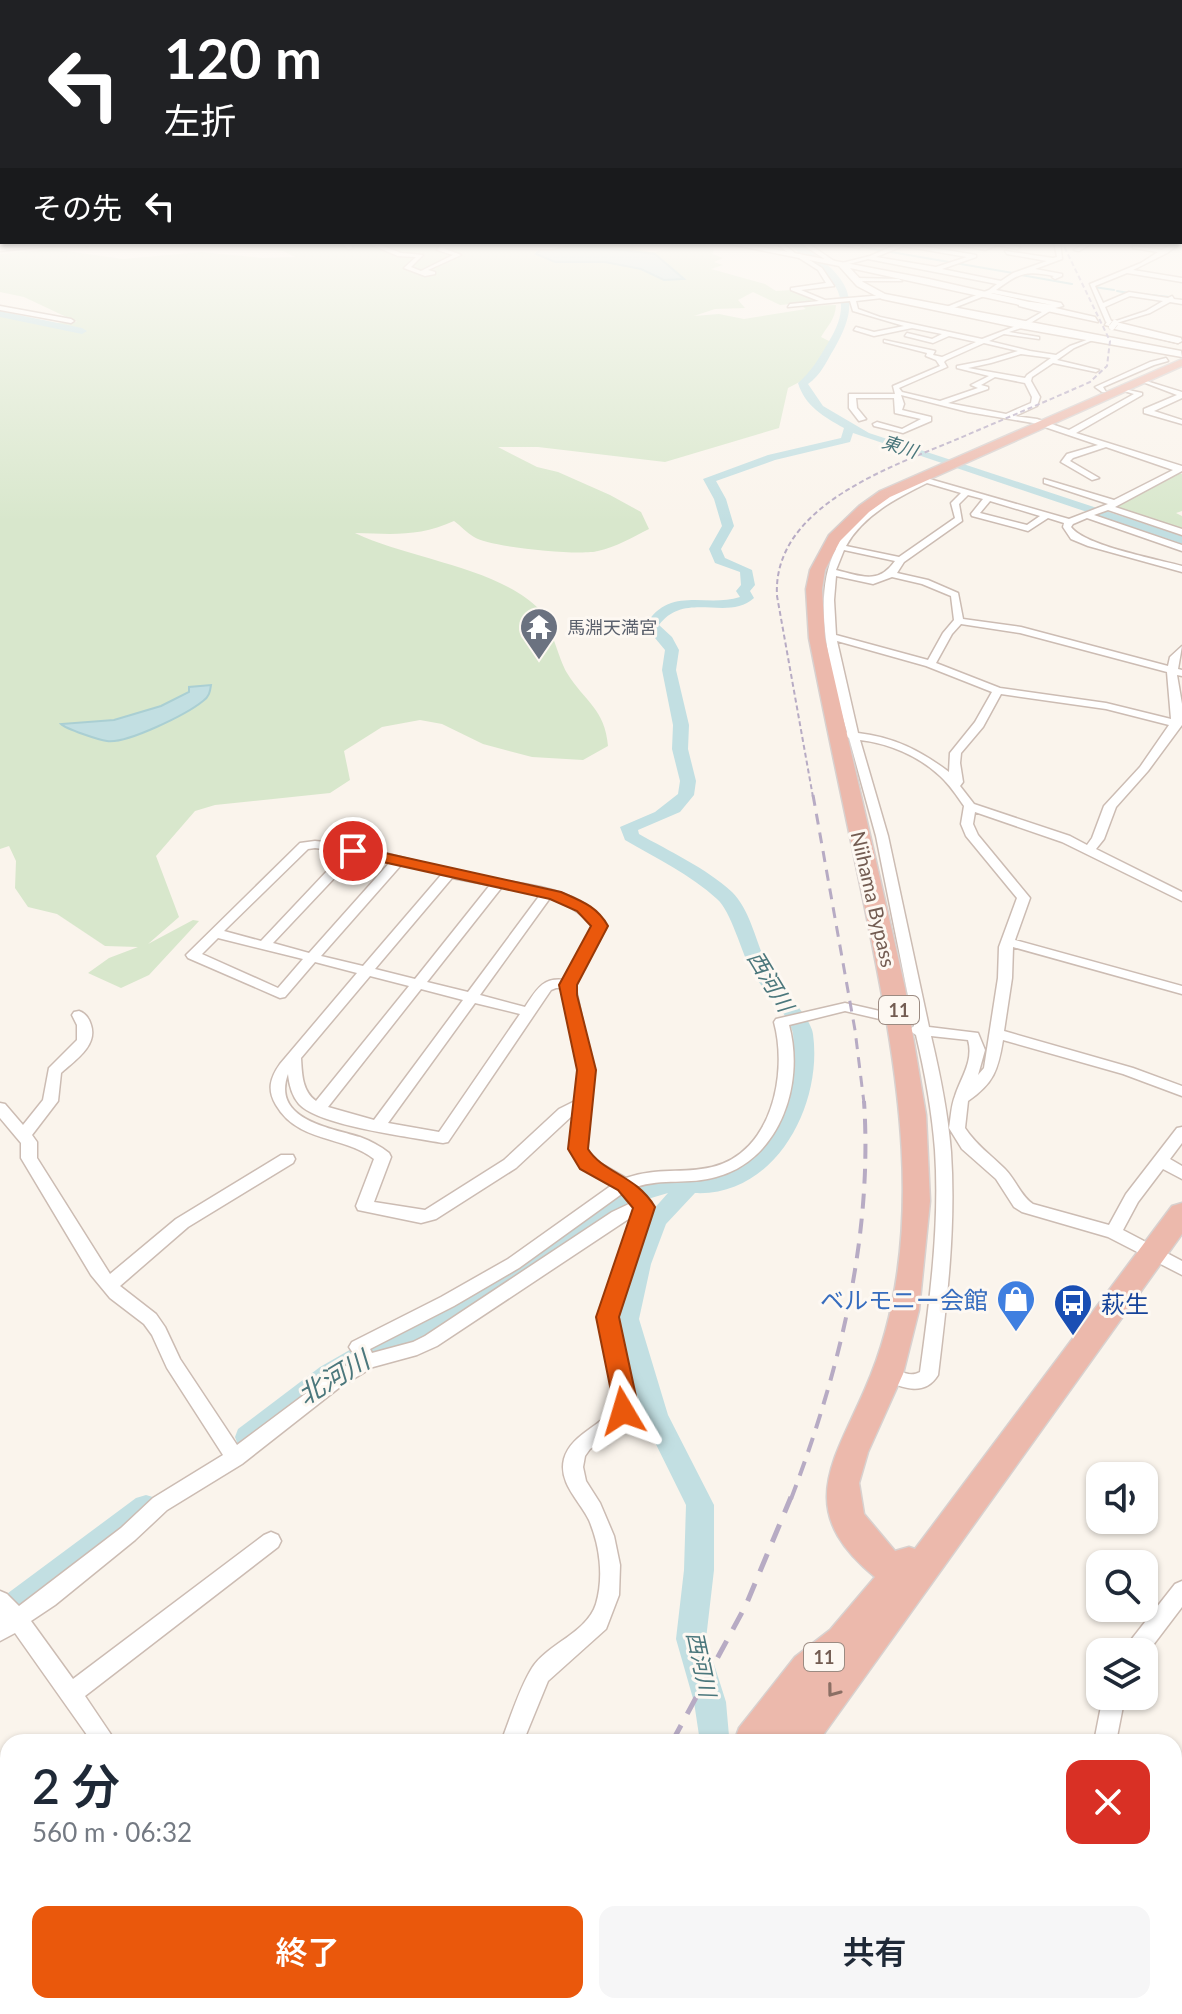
<!DOCTYPE html>
<html lang="ja">
<meta charset="utf-8">
<style>
:root{--surface:#fff;--page:#f6f6f7;--text:#1f2937;--muted:#747a83;--accent:#ea580c}
body{margin:0;font-family:Lato,"Noto Sans JP",sans-serif;background:var(--page);color:var(--text);height:100vh;display:flex;flex-direction:column;font-size:30px;white-space:nowrap}
*{box-sizing:border-box;margin:0}
p{font-size:26px;color:var(--muted)}
.icon{flex:none;width:44px;height:44px;fill:none;stroke:currentColor;stroke-width:2;stroke-linecap:round;stroke-linejoin:round}
.map{position:relative;flex:1;overflow:hidden}
.sheet{position:absolute;left:0px;top:1734px;width:1182px;height:280px;display:flex;flex-direction:column;background:var(--surface);border-radius:24px 24px 0 0;box-shadow:0 2px 6px #0004}
.sheet>*{flex:none}
.banner{position:absolute;left:0px;top:0px;width:1182px;height:244px;box-shadow:0 2px 6px #0004;background:#202124;color:#fff;overflow:hidden}
.controls{position:absolute;left:1086px;top:1462px;display:grid;gap:16px}
.controls a{display:grid;place-items:center;width:72px;height:72px;border-radius:16px;background:var(--surface);box-shadow:0 2px 6px #0004;font-size:40px}
.pin{position:absolute;display:grid;place-items:center;width:68px;height:68px;color:#fff;margin:-34px;border:4px solid #fff;border-radius:50%;box-shadow:0 2px 8px #0007}
.me{position:absolute;width:88px;margin:-44px;rotate:353deg;stroke-linejoin:round;filter:drop-shadow(0 0 6px #0008)}
.turn{display:flex;align-items:center;gap:28px;height:168px;padding:0 32px;font-size:36px}
.turn .icon{width:104px;height:104px;stroke-width:2.5}
.turn b{display:block;font-size:56px;line-height:68px}
.then{display:flex;align-items:center;height:76px;padding:0 32px;background:#0003;gap:16px;font-size:30px}
.round{display:grid;place-items:center;flex:none;width:84px;height:84px;border-radius:16px;background:var(--page)}
.overview{display:flex;align-items:center;justify-content:space-between;height:136px;padding:0 32px}
h1{font-size:48px;font-weight:600;line-height:60px}
.action{display:flex;gap:16px;margin-top:auto;padding:16px 32px}
.action a{flex:1;height:92px;border-radius:16px;background:var(--accent);color:#fff;font-size:32px;font-weight:600;line-height:92px;text-align:center}
.action a+a{background:var(--page);color:var(--text)}
.map>svg:first-child{display:block}
.green{fill:#d8e7cc}
.water{fill:#c2dfe2;stroke:#aacfd3;stroke-width:2}
.lines{fill:none;stroke-linecap:round;stroke-linejoin:round}
.stream-far1{stroke:#aacfd3;stroke-width:2}
.stream{stroke:#aacfd3;stroke-width:5}
.river{fill:#c2dfe2;fill-rule:evenodd}
.street-casing{stroke:#ccbcb3;stroke-width:3}
.secondary-casing{stroke:#cebcb1;stroke-width:3}
.highway-casing{stroke:#d8d1cf;stroke-width:3}
.street{fill:#fff;fill-rule:evenodd}
.secondary{fill:#fff;fill-rule:evenodd}
.highway{fill:#ecb9ac;fill-rule:evenodd}
.rail-far3{stroke:#b7abc4;stroke-width:2;stroke-dasharray:5 3;stroke-linecap:butt}
.rail-far2{stroke:#b7abc4;stroke-width:3;stroke-dasharray:11 8;stroke-linecap:butt}
.rail-far1{stroke:#b7abc4;stroke-width:4;stroke-dasharray:15 10;stroke-linecap:butt}
.rail{stroke:#b7abc4;stroke-width:5;stroke-dasharray:19 13;stroke-linecap:butt}
.street-bridge-casing{stroke:#ccbcb3;stroke-width:7;stroke-linecap:butt}
.street-bridge{stroke:#fff;stroke-width:6}
.oneway{stroke:#8b6f64}
.route{fill:#ea580c;stroke:#983908;stroke-width:2}
.labels{text-anchor:middle;dominant-baseline:central;stroke-width:6;stroke-linejoin:round;paint-order:stroke}
.far-water-label{font-size:18px;font-style:italic;fill:#4b777c;stroke:#fdf8f2}
.far-worship-label{font-size:18px;fill:#5b616d;stroke:#fdf8f2;text-anchor:start}
.shield{fill:#fdf8f2;stroke:#9c8b82;stroke-width:2}
.shield-label{font-size:18px;font-weight:bold;fill:#735c52}
.street-label{font-size:20px;fill:#735c52;stroke:#fdf8f2}
.water-label{font-size:22px;font-style:italic;fill:#4b777c;stroke:#fdf8f2}
.near-shop-label{font-size:24px;fill:#366cbe;stroke:#fdf8f2;text-anchor:end}
.near-transit-label{font-size:24px;fill:#164399;stroke:#fdf8f2;text-anchor:start}
.near-water-label{font-size:26px;font-style:italic;fill:#4b777c;stroke:#fdf8f2}
</style>
<div class="map">
<svg width="1182" height="2014" viewBox="0 0 1182 2014">
<rect width="100%" height="100%" fill="#faf4ec"/>
<path class="green" d="M186,242H550L552,243L549,246C572,247 595,240 618,242C629,243 645,254 655,252C674,248 689,235 714,250L712,254L723,258L714,262L723,265L711,269L765,284L776,291L792,290L825,301L780,305L753,292L738,300L745,308L715,309L694,316L719,314L744,319L806,309L801,306L836,305C835,320 828,325 821,337L831,342L809,377L788,388L779,428L665,462L538,447H498L537,467L558,472L610,495L641,512L649,529C633,537 616,547 598,551C579,556 488,547 474,537C467,533 461,526 454,521C419,537 393,534 355,533C408,559 500,567 541,611C548,617 559,660 567,673C585,702 605,709 608,746L583,760L532,757L483,744L442,724L420,720L382,727L344,751L350,780L330,793L215,805L195,811L156,856L179,917L148,944L193,920L199,921L149,975L121,988L88,973L109,958L138,947L105,946L57,914L28,907L15,888L16,861L9,846L0,849V315L53,323L77,322L24,297L0,292V254L52,249L123,259L201,252L263,258L295,257L283,251Z
M1176,472L1182,474V511L1176,513L1182,516V530L1112,508Z
M8,1979V2006H96L89,2014H0V1989Z"/>
<path class="water" d="M571,244L655,254L684,279L664,280L641,269L605,262H555L536,254L543,247L558,248Z
M211,685C210,692 209,697 203,701C187,714 127,744 107,741C99,740 66,729 61,724L114,720L161,706L189,692V687Z"/>
<g class="lines">
<path class="stream-far1" d="M862,247L1013,273
M1021,275L1072,284
M1094,287L1114,290
M1117,291L1129,293
M1141,294L1169,297"/>
<path class="stream" d="M963,2006L973,2014"/>
<path class="river" d="M786,242C799,242 809,250 819,258C857,287 856,310 834,349C826,362 821,375 808,384L823,406L869,433L1182,536V544L853,433L850,442L775,460L716,481L726,499L734,526L721,549L725,558L752,570L755,585L750,591L754,598C728,622 685,590 659,625L672,637L679,650L676,670L689,725L688,749L696,781L694,795L680,812L638,830L639,834C669,851 706,868 732,892C753,913 756,948 772,974C782,988 811,1018 813,1034C823,1105 775,1197 695,1193L666,1224L651,1264L639,1319L668,1415L714,1505V1570L706,1639L726,1702L729,1736L726,1742H700L694,1702L676,1639L684,1570L686,1505L642,1416L613,1319L627,1264L644,1220L668,1193L631,1204L614,1220L463,1321L385,1354L338,1381L258,1445L248,1448L238,1445L235,1437L238,1429L320,1367L367,1340L445,1307L598,1208C617,1190 642,1180 669,1176C691,1172 713,1183 734,1168C773,1140 789,1109 791,1061C792,1052 795,1038 792,1030C785,1009 762,990 751,970C741,951 731,911 717,899C691,875 656,858 625,840L620,827L655,812L678,794L680,781L672,749L673,725L662,670L665,650L645,626C669,585 706,608 740,597L736,591L741,585L740,572L715,563L709,549L722,526L714,499L703,479L768,455L841,438L844,428C824,417 805,406 798,383C812,371 819,358 828,343C862,289 823,272 786,242Z
M0,311L82,328L87,331L82,334L0,317Z
M146,1495L156,1498L160,1507L156,1516L62,1590L0,1630V1599L136,1498Z
M1174,1987L1182,1990V2014H1160L1156,2006H1174Z"/>
<g class="street-casing">
<path id="street" d="M1180,240L1182,242L1167,253L1133,270L1182,278V282L1127,273L1095,286L1103,303L1129,292L1168,298L1172,296L1174,299L1182,300V304L1170,302L1150,313L1113,324V322L1146,311L1163,301L1130,296L1105,307L1111,321L1106,322L1090,284L1141,263L1158,252L1133,248V246L1162,250L1175,242H1180Z
M48,242L88,247L48,246L0,251V247Z
M341,242H347L353,248L348,249Z
M365,242H373L401,253L423,255L411,267L421,271L453,255L437,250L441,244L552,245L575,243L552,249L443,248L461,255L428,270L435,272V274L425,276L404,268L416,257L398,256Z
M775,242H781L796,254H800L822,268L834,286L801,290L825,300L884,295L882,298L856,301L858,309L880,317L982,339L1021,324L1042,312L1019,306V304L1031,302L1052,305L992,293L946,311L944,308L989,290L997,284L868,259L841,266L838,264L870,256L900,243L911,242L909,244L976,255V257L942,269L1001,281L1013,273L1047,261L1007,254L1005,251L1053,258L1057,257L1054,242H1060L1062,259L1035,269L1062,274V276L1055,279L1052,277L1054,276C1024,270 1020,273 996,290L1061,303L1063,306L1051,309L1031,306L1050,311L1024,327L1009,332L1039,337V339L1004,334L989,341L1030,351L1056,355L1070,346L1095,337V339L1074,348L1057,360L1099,370L1096,372L1053,363L1032,377L1031,381L1040,397L1037,406L1015,416L1037,419L1069,430L1134,394L1124,391V389L1142,393V395L1076,433L1182,466V471L1115,507L1182,529V535L1108,510L1094,515L1182,545V551L1087,518L1073,524L1071,527C1085,546 1157,559 1182,566V572L1088,546L1071,539L1063,527L1064,523L1048,518L1028,531L972,516L971,514L983,499L968,495L959,504L962,521L904,562L897,573L928,580L958,593L963,619L1021,627L1168,666L1170,657L1182,646L1178,669L1182,670V676L1177,675L1182,704V725L1148,771L1116,807L1104,839L1096,849L1182,892V901L1062,842L975,812L973,824L978,835L1030,898L1015,940L1182,986V994L1013,947L1012,978L1004,1031L1133,1068L1182,1086V1096L1123,1074L1003,1040C998,1070 994,1083 968,1101L965,1128C976,1145 991,1155 1005,1169C1016,1180 1020,1195 1033,1204L1109,1225L1126,1194L1177,1128L1182,1127V1143L1170,1159L1182,1166V1179L1163,1169L1138,1202L1123,1230L1182,1261V1275L1108,1237L1022,1212L1014,1207L996,1179L962,1149L949,1128C951,1117 951,1106 955,1096C961,1077 974,1061 968,1040L931,1036C940,1074 948,1113 951,1152C956,1227 947,1301 938,1375C924,1398 901,1387 881,1379L878,1374L881,1369C895,1364 906,1380 920,1372C930,1299 940,1224 935,1150C932,1111 925,1073 916,1035L909,1030L914,1026L876,836L849,738L845,735L847,732C833,681 809,599 836,549L827,545L831,542L838,544C857,513 893,490 926,478L1069,519L1108,504L1044,483V479L1114,500L1173,470L1106,447L1073,458L1070,461L1099,478L1092,480L1061,462L1067,454L1098,445L1033,423L968,412L901,395L904,404L902,410L931,417V421L903,433L874,426L873,424L877,422L902,429L921,419L895,413L894,398H856L857,408L866,419L859,421L849,408V394H895L893,386L940,366L936,360L926,356L927,353L884,342V340L935,351L933,355L942,357L976,342L949,336L933,343L905,336L907,333L932,339L942,334L912,328L874,336L854,330L856,327L874,332L904,326L853,311L850,301L788,307L790,304L819,301L791,290V288L826,283L818,270L796,256H792ZM903,246L967,257L936,267L876,257ZM984,343L1018,351L988,360L957,366V368L989,376L971,385L978,388L940,401L902,392L899,388L947,367L944,362L946,360ZM1021,354L1051,358L1027,375L1025,378L968,368L991,363ZM995,377L1025,383L1032,397L1031,403L1006,414L948,403L988,389V387L981,385ZM927,483L961,493L951,503L955,518L899,557L846,546C863,515 897,498 927,483ZM990,501L1040,516L1027,525L980,513ZM844,550L895,561C878,585 861,576 836,570ZM836,576L873,584L892,577L922,584L951,596L954,620L943,633L928,660L836,635L834,600ZM961,624L1020,633L1167,672L1171,719L1106,703L1000,688L936,663L952,634ZM837,641L926,666L992,692L975,722L950,753L949,772C921,751 894,737 858,733ZM1001,694L1106,709L1169,725L1140,767L1104,806L1092,838L1087,845L1070,836L974,804L960,786L963,782L960,763L961,753L983,727ZM860,740C888,743 919,756 940,776C949,784 957,796 964,806L961,824L966,836L1017,898L999,947L998,978L984,1068L978,1075L985,1050L978,1033L929,1027L888,836Z
M799,242H806L834,261L829,262Z
M827,242L862,246L859,248Z
M946,242L984,246L999,242L1020,247L1017,249L997,245L985,250Z
M1087,242H1094L1079,251L1074,250Z
M857,278L899,279L902,281H855Z
M0,306L71,319L74,321L71,323L0,310Z
M1112,325L1178,339L1181,341L1178,343L1110,328Z
M1166,358L1168,361L1154,365L1103,387L1106,392H1102L1095,387L1150,362Z
M1143,380L1182,392V398L1154,411L1182,420V424L1144,413V409L1177,395L1143,382Z
M315,841C367,845 416,862 466,874C503,882 545,883 580,901C591,907 599,916 607,926L575,985L593,1070L586,1149L593,1159L626,1178C657,1167 683,1174 712,1167C772,1153 788,1073 774,1022L776,1019L845,1003L906,1017L908,1020L901,1024L845,1011L789,1025C805,1084 780,1160 716,1177C690,1185 662,1178 636,1187L649,1200L652,1207L616,1317L634,1401L622,1425L590,1449L585,1456L583,1467L586,1481L600,1503L614,1536L620,1565L619,1595L606,1629L548,1681L523,1742H501C510,1719 519,1689 532,1668C547,1644 587,1633 596,1604C604,1577 600,1546 589,1520C580,1501 558,1483 564,1459C572,1431 606,1427 616,1401L598,1317L633,1216L437,1346L417,1355L373,1367L340,1387L242,1464L167,1510L135,1540L55,1605L31,1621L73,1679L264,1535L271,1532L278,1535L281,1541L278,1547L85,1696L116,1742H92L15,1633L0,1641V1591L7,1594L19,1606L121,1528L153,1498L223,1455L167,1368L152,1335L144,1324L110,1298L91,1275L21,1158V1143L0,1118V1103L5,1104L23,1125L43,1100L49,1068L77,1040V1025L72,1015L74,1012L79,1011C85,1013 89,1018 91,1025C98,1046 74,1061 61,1073L58,1101L32,1135L37,1142V1158L110,1274L176,1219L281,1155H293L295,1159L293,1163L188,1227L120,1286L156,1314L165,1327L180,1359L237,1445L328,1377L357,1359L349,1347L352,1342L441,1297L508,1259L612,1185C571,1161 569,1162 574,1114L516,1168L436,1219L421,1223L358,1210L356,1206L374,1159C343,1135 298,1143 276,1105C267,1090 270,1078 280,1064L357,973L315,962L285,997L280,998L188,958L186,955L300,843ZM315,848L345,852L261,941L224,931L308,849ZM357,854L391,861L309,953L273,943ZM402,864L442,874L363,966L321,956ZM452,878L490,885L415,979L375,969ZM502,887L540,895L468,992L427,982ZM550,898C568,905 581,912 593,926L564,980C542,977 536,991 525,1007L480,995ZM218,938L303,959L278,988L202,954ZM370,976L409,986L316,1101C302,1091 302,1074 301,1058ZM556,988H562L579,1070L575,1101L559,1109L504,1160L425,1210L374,1202L391,1157L389,1153C380,1146 371,1141 360,1137C332,1128 271,1120 288,1074C289,1084 292,1096 299,1104C319,1126 411,1137 443,1143L448,1142L551,990ZM421,989L463,1000L374,1120L328,1107ZM475,1003L520,1014L439,1132L388,1123ZM623,1193L631,1203L612,1212L425,1336L413,1342L372,1353L370,1349L454,1306L519,1268Z
M1182,1581V1607L1144,1657V1652H1124L1127,1645L1175,1584Z
M1103,1696H1125L1116,1742H1094Z
M93,2006H121L117,2014H89Z
M164,2006H190L192,2014H166Z
M330,2006H358L354,2014H326Z
M666,2006H693L689,2014H662Z
M1036,2006H1062L1058,2014H1032Z
M1141,2006H1170L1174,2014H1145Z"/>
</g>
<g class="secondary-casing">
<path id="secondary" d="M720,242H736L929,279L1095,317L1098,322L850,268L863,282L885,294L1181,351L1182,357L1019,328L882,299L857,286L839,266Z
M1108,320L1181,338L1182,341L1178,343L1105,325Z"/>
</g>
<g class="highway-casing">
<path id="highway" d="M1182,359V366L890,497L869,512L840,541L825,570L822,589L825,638L905,988L926,1115L930,1201L919,1310L903,1374L868,1452L859,1483L864,1514L895,1551L909,1547L915,1549L1172,1206L1182,1203V1234L818,1742H734L739,1728L795,1657L830,1630L875,1577C794,1511 833,1463 865,1389C933,1235 895,1056 863,899C845,812 826,725 809,638L806,589L810,570L829,535L859,506L880,491Z
M567,2006H652L648,2014H563Z"/>
</g>
<use href="#street" class="street"/>
<use href="#secondary" class="secondary"/>
<use href="#highway" class="highway"/>
<path class="rail-far3" d="M813,797L777,596C772,505 894,466 960,438C1004,419 1047,401 1090,382L1107,366L1110,341L1062,242"/>
<path class="rail-far2" d="M813,795L855,1030L864,1103"/>
<path class="rail-far1" d="M791,1499C839,1373 873,1237 864,1101"/>
<path class="rail" d="M672,1742L746,1605L791,1497
M490,2014L496,2006"/>
<g class="street-bridge-casing">
<path id="street-bridge" d="M1112,327L1115,323"/>
</g>
<use href="#street-bridge" class="street-bridge"/>
</g>
<defs><path id="oneway-chevron" d="M-2-3.5L2.5 0L-2 3.5" fill="none" stroke-width="1.6" stroke-linecap="round" stroke-linejoin="round" transform="scale(2)"/></defs>
<use class="oneway" href="#oneway-chevron" transform="translate(833 1691) rotate(127)"/>
<linearGradient id="sky" x2="0" y2="1"><stop stop-color="#99c5e6"/><stop offset="0.46" stop-color="#fdfaf6"/><stop offset="1" stop-color="#fdfaf6" stop-opacity="0"/></linearGradient>
<rect width="1182" height="522" fill="url(#sky)"/>
<path class="route" d="M353,846L561,892C581,901 597,906 608,926L577,985V995L596,1070L588,1149C603,1173 636,1175 655,1207L619,1317L637,1401L632,1418L623,1421L614,1418L611,1411L613,1401L596,1317L633,1208L618,1190L580,1169L568,1149L577,1070L559,985L591,926L577,911L550,899L347,854L345,851Z"/>
<defs>
<g id="temple-pin" transform="scale(2)"><path d="M0 17L-7.5 6A9.5 9.5 0 1 1 7.5 6Z" fill="#6b7280" stroke="#fdf8f2"/><path d="M0-6L5-2H3V0L6.5 2.5H4V6H1.5V3h-3V6H-4V2.5H-6.5L-3 0V-2H-5Z" fill="#fff"/></g>
<g id="shop-pin" transform="scale(2)"><path d="M0 17L-7.5 6A9.5 9.5 0 1 1 7.5 6Z" fill="#3f7fe0" stroke="#fdf8f2"/><path d="M-5-2.5h2.3a2.7 3.5 0 0 1 5.4 0H5L5.5 6h-11ZM-1.5-2.5h3a1.5 2.3 0 0 0-3 0Z" fill="#fff"/></g>
<g id="bus-pin" transform="scale(2)"><path d="M0 17L-7.5 6A9.5 9.5 0 1 1 7.5 6Z" fill="#1a4fb4" stroke="#fdf8f2"/><path d="M-5-6H5V4H4V6H2V4H-2V6H-4V4H-5ZM-3.5-4V0h7V-4ZM-3.5 1.2v1.5H-2V1.2ZM2 1.2v1.5H3.5V1.2Z" fill="#fff"/></g>
</defs>
<g fill-rule="evenodd">
<use href="#temple-pin" x="539" y="627"/>
<use href="#shop-pin" x="1016" y="1299"/>
<use href="#bus-pin" x="1073" y="1303"/>
</g>
<g class="labels">
<g class="far-water-label">
<text transform="translate(900 446) rotate(18)">東川</text>
</g>
<g class="far-worship-label">
<text x="567" y="627">馬淵天満宮</text>
</g>
<g class="shield">
<rect x="879" y="996" width="40" height="28" rx="6"/>
<rect x="804" y="1643" width="40" height="28" rx="6"/>
</g>
<g class="shield-label">
<text x="899" y="1010">11</text>
<text x="824" y="1657">11</text>
</g>
<g class="street-label">
<text transform="translate(874 899) rotate(77)">Niihama Bypass</text>
</g>
<g class="water-label">
<text transform="translate(771 981) rotate(59)">西河川</text>
<text transform="translate(702 1664) rotate(78)">西河川</text>
</g>
<g class="near-shop-label">
<text x="988" y="1299">ベルモニー会館</text>
</g>
<g class="near-transit-label">
<text x="1101" y="1303">萩生</text>
</g>
<g class="near-water-label">
<text transform="translate(333 1377) rotate(-31)">北河川</text>
</g>
</g>
</svg>
<div class="controls">
<a><svg class="icon" aria-label="sound" viewBox="0 0 24 24"><path d="M4 9h4l5-4v14l-5-4H4zM17 9q2 3 0 6"/></svg></a>
<a><svg class="icon" aria-label="search" viewBox="0 0 24 24"><circle cx="10" cy="10" r="6"/><path d="M15 15l6 6"/></svg></a>
<a><svg class="icon" aria-label="layers" viewBox="0 0 24 24"><path d="M12 4l9 5-9 5-9-5zM3 14l9 5 9-5"/></svg></a>
</div>
<div class="pin" style="left:353px;top:851px;background:#d93025"><svg class="icon" aria-label="arrive" viewBox="0 0 24 24"><path d="M6 21V4h12l-3 4 3 4H6"/></svg></div>
<svg class="me" style="left:623px;top:1411px" viewBox="-20 -20 40 40"><path d="M0-17L14 15 0 8-14 15z" fill="#ea580c" stroke="#fff" stroke-width="4"/></svg>
<div class="banner">
<div class="turn"><svg class="icon" aria-label="left" viewBox="0 0 24 24"><path d="M17 20v-9H6M10 6l-5 5 5 5"/></svg><div><b>120 m</b>左折</div></div>
<div class="then">その先<svg class="icon" aria-label="left" viewBox="0 0 24 24"><path d="M17 20v-9H6M10 6l-5 5 5 5"/></svg></div>
</div>
<section class="sheet">
<div class="overview"><div><h1>2 分</h1><p>560 m · 06:32</p></div><a class="round" style="background:#d93025;color:#fff"><svg class="icon" aria-label="close" viewBox="0 0 24 24"><path d="M6 6l12 12M18 6L6 18"/></svg></a></div>
<div class="action"><a>終了</a><a>共有</a></div>
</section>
</div>
